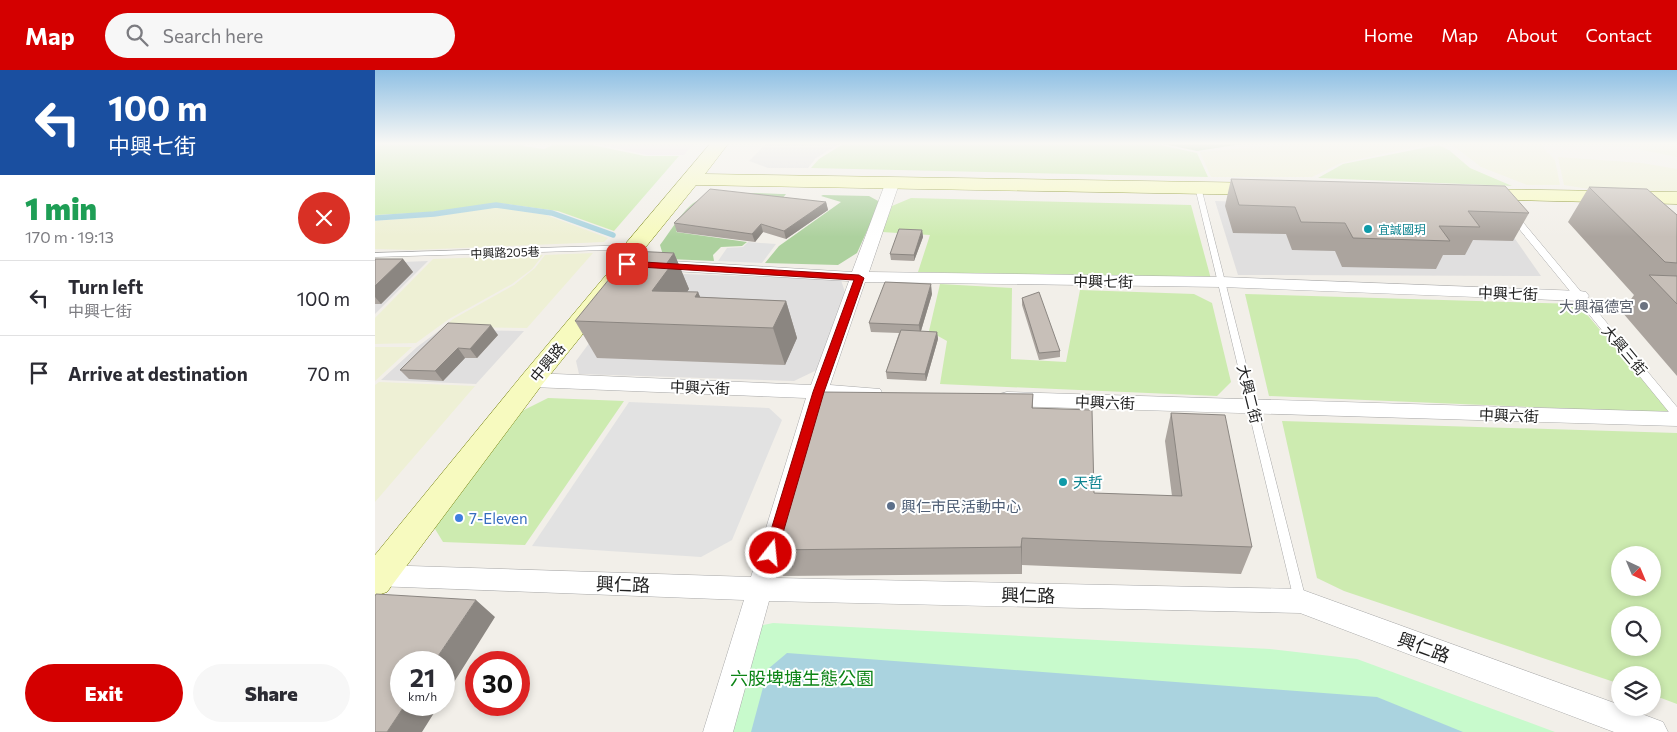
<!DOCTYPE html>
<meta charset="utf-8">
<style>
:root{--surface:#fff;--page:#f7f7f7;--text:#2b2b33;--muted:#7c7c81;--line:#e1e1e2;--accent:#d40000}
body{margin:0;font-family:Commissioner,"Noto Sans TC",sans-serif;background:var(--page);color:var(--text);height:100vh;display:flex;flex-direction:column;font-size:19px;white-space:nowrap}
*{box-sizing:border-box;margin:0}
p{font-size:16px;color:var(--muted)}
.icon{flex:none;width:28px;height:28px;fill:none;stroke:currentColor;stroke-width:2;stroke-linecap:round;stroke-linejoin:round}
.map{position:relative;flex:1;overflow:hidden}
.drawer{display:flex;flex-direction:column;background:var(--surface);width:375px}
.drawer>*{flex:none}
.guide{background:#1a4fa0;color:#fff;overflow:hidden}
.needle{width:32px;rotate:136deg}
.fabs{position:absolute;left:1236px;top:476px;display:grid;gap:10px}
.fabs a{display:grid;place-items:center;width:50px;height:50px;border-radius:50%;background:var(--surface);box-shadow:0 2px 8px #0003;font-size:25px}
.speed{position:absolute;left:15px;top:581px;display:flex;gap:10px;font-size:25px;font-weight:700;text-align:center}
.speed>*{display:grid;place-content:center;width:65px;height:65px;border-radius:50%;background:var(--surface);box-shadow:0 2px 8px #0003;line-height:1}
.speed small{font-size:12px;font-weight:400}
.speed .limit{border:8px solid #d22;background:#fff;color:#111}
.pin{position:absolute;display:grid;place-items:center;width:42px;height:42px;color:#fff;margin:-21px;border-radius:10px;box-shadow:0 2px 8px #0006}
.me{position:absolute;width:55px;margin:-28px;rotate:16deg;stroke-linejoin:round;filter:drop-shadow(0 0 4px #0008)}
.turn{display:flex;align-items:center;gap:18px;height:105px;padding:0 25px;font-size:22px}
.turn .icon{width:65px;height:65px;stroke-width:2.5}
.turn b{display:block;font-size:35px;line-height:42px}
.round{display:grid;place-items:center;flex:none;width:52px;height:52px;border-radius:26px;background:var(--page)}
.summary{display:flex;align-items:center;justify-content:space-between;height:85px;padding:0 25px}
h1{font-size:30px;font-weight:800;line-height:38px;color:#1e9e55}
.cta{display:flex;gap:10px;margin-top:auto;padding:10px 25px}
.cta a{flex:1;height:58px;border-radius:30px;background:var(--accent);color:#fff;font-size:20px;font-weight:800;line-height:58px;text-align:center}
.cta a+a{background:var(--page);color:var(--text)}
ul{padding:0;list-style:none}
li{display:flex;align-items:center;gap:15px;height:75px;padding:0 25px;border-top:1px solid var(--line)}
li div{flex:1}
li b{display:block;font-size:19px}
li em{font-style:normal}
header{display:flex;align-items:center;gap:30px;box-sizing:border-box;height:70px;padding:0 25px;background:var(--accent);color:#fff}
header strong{font-size:24px}
nav{display:flex;gap:28px;margin-inline-start:auto;font-size:18px}
.search{width:350px;height:45px;background:var(--page);display:flex;align-items:center;gap:12px;box-sizing:border-box;padding:0 18px;border-radius:28px;color:var(--muted);font-size:19px}
main{display:flex;flex:1;min-height:0}
.map>svg:first-child{display:block}
.residential{fill:#e0dfdf}
.industrial{fill:#ebdbe8}
.farmland{fill:#eef0d5}
.grass{fill:#cdebb0;fill-rule:evenodd}
.forest{fill:#add19e}
.park{fill:#c8facc}
.parking{fill:#e2e2e2}
.water{fill:#aad3df}
.lines{fill:none;stroke-linecap:round;stroke-linejoin:round}
.stream{stroke:#aad3df;stroke-width:5.5}
.lane-casing{stroke:#a9a9a9;stroke-width:1}
.street-casing{stroke:#a9a9a9;stroke-width:1}
.secondary-casing{stroke:#707d05;stroke-width:1}
.lane{fill:#fff;fill-rule:evenodd}
.street{fill:#fff;fill-rule:evenodd}
.secondary{fill:#f7fabf;fill-rule:evenodd}
.wall{fill:#aba49e}
.shaded-wall{fill:#8b8681}
.building{fill:#c7bfb8;stroke:#8b8681}
.route{fill:#d40000;stroke:#8a0000}
.culture-dot{fill:#0f9aa8;stroke:#fff;stroke-width:2}
.worship-dot{fill:#6b7280;stroke:#fff;stroke-width:2}
.service-dot{fill:#5c6f8a;stroke:#fff;stroke-width:2}
.shop-dot{fill:#3f7fe0;stroke:#fff;stroke-width:2}
.labels{text-anchor:middle;dominant-baseline:central;stroke-width:4;stroke-linejoin:round;paint-order:stroke}
.far-culture-label{font-size:12px;fill:#0d838f;stroke:#fff;text-anchor:start}
.far-street-label{font-size:12px;fill:#222;stroke:#fff}
.street-label{font-size:15px;fill:#222;stroke:#fff}
.worship-label{font-size:15px;fill:#5b616d;stroke:#fff;text-anchor:end}
.culture-label{font-size:15px;fill:#0d838f;stroke:#fff;text-anchor:start}
.service-label{font-size:15px;fill:#4e5e75;stroke:#fff;text-anchor:start}
.shop-label{font-size:15px;fill:#366cbe;stroke:#fff;text-anchor:start}
.near-street-label{font-size:18px;fill:#222;stroke:#fff}
.near-park-label{font-size:18px;fill:#0c8416;stroke:#fff}
</style>
<header>
<strong>Map</strong>
<div class="search"><svg class="icon" aria-label="search" viewBox="0 0 24 24"><circle cx="10" cy="10" r="6"/><path d="M15 15l6 6"/></svg>Search here</div>
<nav><a>Home</a><a>Map</a><a>About</a><a>Contact</a></nav>
</header>
<main>
<section class="drawer">
<div class="guide">
<div class="turn"><svg class="icon" aria-label="left" viewBox="0 0 24 24"><path d="M17 20v-9H6M10 6l-5 5 5 5"/></svg><div><b>100 m</b>中興七街</div></div>
</div>
<div class="summary"><div><h1>1 min</h1><p>170 m · 19:13</p></div><a class="round" style="background:#d93025;color:#fff"><svg class="icon" aria-label="close" viewBox="0 0 24 24"><path d="M6 6l12 12M18 6L6 18"/></svg></a></div>
<ul>
<li><svg class="icon" aria-label="left" viewBox="0 0 24 24"><path d="M17 20v-9H6M10 6l-5 5 5 5"/></svg><div><b>Turn left</b><p>中興七街</p></div><em>100 m</em></li>
<li><svg class="icon" aria-label="arrive" viewBox="0 0 24 24"><path d="M6 21V4h12l-3 4 3 4H6"/></svg><div><b>Arrive at destination</b></div><em>70 m</em></li>
</ul>
<div class="cta"><a>Exit</a><a>Share</a></div>
</section>
<div class="map">
<svg width="1302" height="662" viewBox="0 0 1302 662">
<rect width="100%" height="100%" fill="#f2efe9"/>
<path class="residential" d="M391,74H464L441,88L433,98H393L374,91Z
M840,131L1119,139L1166,206L863,205Z
M53,191L0,244V193Z
M284,203L466,210L470,222L444,299L419,311L204,304L201,291L259,212Z
M65,260L149,261L101,314L6,310L42,277Z"/>
<path class="industrial" d="M221,74H318L309,85H273Z"/>
<path class="farmland" d="M923,74H1055L966,93L937,107H836L825,82Z
M1076,74H1165L1180,90L1185,115H1152L1106,97Z
M1223,74H1302V87L1253,77Z
M1183,87L1267,93L1302,99V121L1220,120L1189,115Z
M121,137L171,145L233,168L229,172L37,180L0,179V151L64,146Z
M218,183L152,258L69,257L78,249L139,215L160,198L170,185Z
M168,185L157,199L137,214L74,249L41,273L0,274V248L58,189Z
M0,277H37L0,311Z
M4,312L100,316L0,432V315Z"/>
<path class="grass" d="M0,74H151L148,76L169,79L180,74H212L270,86H304L239,161L183,141L123,133L61,142L0,145Z
M468,74H781L822,83L833,107L436,98L444,89Z
M1063,75L1074,80L1095,98L1137,116L943,108L968,94Z
M536,128L816,135L836,209L543,202L555,165L507,162L517,136Z
M565,214L637,218L636,289L691,292L705,220L819,224L837,233L856,312L842,326L565,314L572,271L554,261Z
M870,224L1203,234L1296,343L894,326Z
M173,328L249,331L150,475L68,472L57,454L139,345Z
M907,351L1302,363V634L1278,625V605H1245V614L969,521L942,508ZM1245,485H1278V518H1245ZM1245,545H1278V578H1245Z"/>
<path class="forest" d="M788,74H867L822,81Z
M411,124L403,134L337,127L301,162L372,172L367,176L346,177L338,185L339,191L294,189L288,185L285,175C295,162 304,146 316,135C334,118 387,124 411,124Z
M448,125L494,126L505,132L482,183L463,195L390,193L404,176L466,132L446,126Z"/>
<path class="park" d="M398,553L895,579L982,589L1180,662H348L378,557Z"/>
<path class="parking" d="M373,172L401,174L387,193L343,191L352,178L368,177Z
M254,332L394,338L407,350L357,470L326,487L157,476Z"/>
<path class="water" d="M412,583L1002,627L1088,662H376L393,599Z"/>
<g class="lines">
<path class="stream" d="M0,148L59,144L121,135L177,143L238,165"/>
<g class="lane-casing">
<path id="lane" d="M823,115L826,117L931,530L930,534L925,536L920,534L919,530L820,117Z
M1136,145H1142L1302,337V348L1298,347L1136,149Z
M260,175H263V179L0,187V183Z"/>
</g>
<g class="street-casing">
<path id="street" d="M517,110L524,114L494,202L847,207L1205,221L1211,222L1214,226L1211,230L1205,231L847,217L490,212L455,315L505,319L508,324L505,329L498,331L451,329L401,508L925,519L1245,635V638H1251L1288,652L1293,662H1239L925,543L394,531L358,662H328L369,530L0,516V496L4,495L376,507L431,328L157,317L150,315L147,310L150,305L157,303L436,315L474,211L280,200L272,195L280,190L477,202L510,114Z
M632,322L1302,342V356L632,336L625,334L622,329L625,324Z"/>
</g>
<g class="secondary-casing">
<path id="secondary" d="M335,74H353L330,104L890,113L897,115L900,119L897,123L890,125L321,115L270,178L260,199L166,316L12,522L0,526V485L148,304L242,192L252,172Z
M1101,119L1302,122V134L1094,129L1091,125L1094,121Z"/>
</g>
<use href="#lane" class="lane"/>
<use href="#street" class="street"/>
<use href="#secondary" class="secondary"/>
</g>
<path class="wall" d="M856,109L1154,143L1138,171L1098,170L1090,185H1068L1061,199L967,197L960,181L917,180L911,164L858,163L850,136Z
M1214,117L1302,145V306L1247,242L1259,225L1193,152Z
M451,132L453,140L411,169L388,162L380,172L302,162L299,153Z
M547,160L548,167L539,191L516,190L515,184Z
M299,183L314,219L312,222H323L325,227L411,231L422,268L410,295L222,288L200,251Z
M0,189H28L38,202L6,234H0Z
M557,224L546,261L562,262L563,269L551,311L512,309L511,302L524,263L496,262L494,253Z
M647,228L685,281V287L664,290L647,235Z
M73,253L123,265L102,288H90L68,311L34,309L25,300Z
M658,324V338L719,423L797,426L790,371L796,343L877,477L866,504L647,495V504L408,506L396,480Z"/>
<path class="shaded-wall" d="M451,132L453,140L411,169L409,161Z
M386,154L388,162L380,172L377,164Z
M547,160L548,167L539,191V185Z
M299,183L314,219L310,225L277,221L292,193Z
M28,189L38,202L6,234L0,227V216Z
M556,214L557,224L545,264L544,255Z
M323,222L337,256L320,227Z
M411,231L422,268L410,295L398,258Z
M116,255L123,265L102,288L95,279Z
M562,262L563,269L551,311L550,304Z
M83,278L90,288L68,311L60,301Z
M647,468V504L646,477Z
M101,530L120,547L69,628V592H59Z
M30,635H64L47,662H12Z"/>
<path class="building" d="M856,109L1130,116L1154,143L1093,141L1105,157L1064,156L1075,171L978,168L970,153L926,152L920,137L864,135Z
M1214,117L1272,119L1302,145V193L1290,192Z
M335,119L451,132L409,161L386,154L377,164L299,153Z
M524,159L547,160L539,185L515,184Z
M257,181L299,183L292,193L297,194L277,221L323,222L320,227L411,231L398,258L200,251Z
M0,189H28L0,216Z
M1274,205L1302,206V234Z
M510,212L556,214L544,255L494,253Z
M664,222L685,281L664,283L647,228Z
M73,253L116,255L95,279L83,278L60,301L25,300Z
M526,260L562,262L550,304L511,302Z
M445,322L658,324L657,338L717,340L719,423L807,426L796,343L850,345L877,477L647,468L646,477L396,480Z
M1,524L101,530L59,592H26V635H30L12,662H0V526Z"/>
<linearGradient id="sky" x2="0" y2="1"><stop stop-color="#8fc0e4"/><stop offset="0.44" stop-color="#f9f8f5"/><stop offset="1" stop-color="#f9f8f5" stop-opacity="0"/></linearGradient>
<rect width="1302" height="167" fill="url(#sky)"/>
<path class="route" d="M252,191L484,205L489,208L449,322L401,487H391L389,483L438,322L479,210L248,196V192Z"/>
<g class="culture-dot">
<circle cx="993" cy="159" r="5"/>
<circle cx="688" cy="412" r="5"/>
</g>
<circle class="worship-dot" cx="1269" cy="236" r="5"/>
<circle class="service-dot" cx="516" cy="436" r="5"/>
<circle class="shop-dot" cx="84" cy="448" r="5"/>
<g class="labels">
<g class="far-culture-label">
<text x="1003" y="159">宜誠國玥</text>
</g>
<g class="far-street-label">
<text transform="translate(130 182) rotate(-2)">中興路205巷</text>
</g>
<g class="street-label">
<text transform="translate(728 211) rotate(1)">中興七街</text>
<text transform="translate(1133 223) rotate(2)">中興七街</text>
<text transform="translate(1250 280) rotate(50)">大興三街</text>
<text transform="translate(172 292) rotate(-51)">中興路</text>
<text transform="translate(325 317) rotate(2)">中興六街</text>
<text transform="translate(875 324) rotate(76)">大興二街</text>
<text transform="translate(730 332) rotate(2)">中興六街</text>
<text transform="translate(1134 345) rotate(2)">中興六街</text>
</g>
<g class="worship-label">
<text x="1259" y="236">大興福德宮</text>
</g>
<g class="culture-label">
<text x="698" y="412">天哲</text>
</g>
<g class="service-label">
<text x="526" y="436">興仁市民活動中心</text>
</g>
<g class="shop-label">
<text x="94" y="448">7-Eleven</text>
</g>
<g class="near-street-label">
<text transform="translate(248 514) rotate(2)">興仁路</text>
<text transform="translate(653 525) rotate(1)">興仁路</text>
<text transform="translate(1049 577) rotate(20)">興仁路</text>
</g>
<g class="near-park-label">
<text x="427" y="608">六股埤塘生態公園</text>
</g>
</g>
</svg>
<div class="fabs">
<a><svg class="needle" viewBox="-14 -14 28 28"><path d="M0-13l5 13h-10z" fill="#e53935"/><path d="M0 13l5-13h-10z" fill="#7c7c81"/></svg></a>
<a><svg class="icon" aria-label="search" viewBox="0 0 24 24"><circle cx="10" cy="10" r="6"/><path d="M15 15l6 6"/></svg></a>
<a><svg class="icon" aria-label="layers" viewBox="0 0 24 24"><path d="M12 4l9 5-9 5-9-5zM3 14l9 5 9-5"/></svg></a>
</div>
<div class="speed"><div>21<small>km/h</small></div><div class="limit">30</div></div>
<div class="pin" style="left:252px;top:194px;background:#d93025"><svg class="icon" aria-label="arrive" viewBox="0 0 24 24"><path d="M6 21V4h12l-3 4 3 4H6"/></svg></div>
<svg class="me" style="left:396px;top:483px" viewBox="-20 -20 40 40"><circle r="17" fill="#d40000" stroke="#fff" stroke-width="3"/><path d="M0-11L8 9 0 5-8 9z" fill="#fff"/></svg>
</div>
</main>
